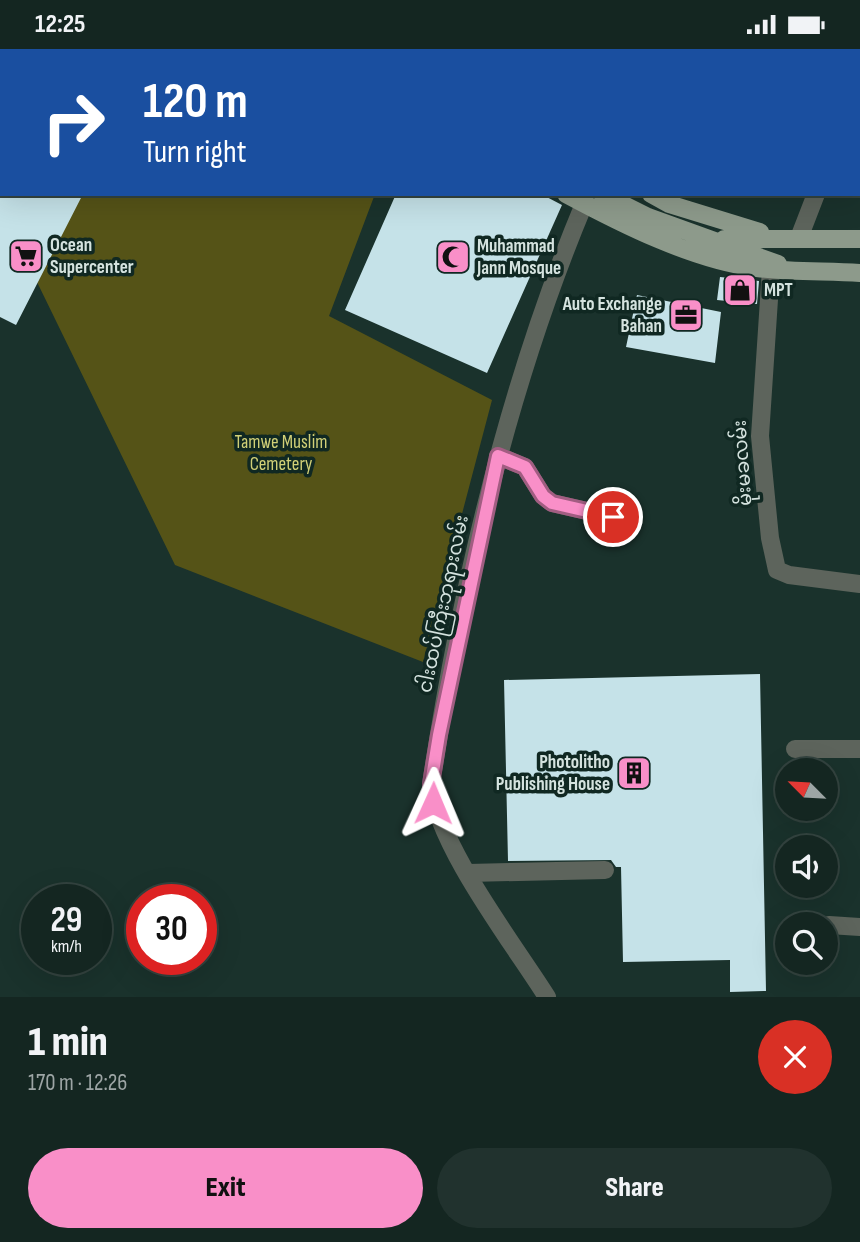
<!DOCTYPE html>
<meta charset="utf-8">
<style>
:root{--surface:#142621;--page:#21322e;--text:#f1f3f6;--muted:#9da5a5;--line:#33433f;--accent:#f98fc8}
body{margin:0;font-family:"Sofia Sans Condensed","Noto Sans Myanmar",sans-serif;background:var(--page);color:var(--text);height:100vh;display:flex;flex-direction:column;font-size:26px;white-space:nowrap}
*{box-sizing:border-box;margin:0}
p{font-size:23px;color:var(--muted)}
.icon{flex:none;width:38px;height:38px;fill:none;stroke:currentColor;stroke-width:2;stroke-linecap:round;stroke-linejoin:round}
.map{position:relative;height:948px;overflow:hidden}
.side{display:flex;flex-direction:column;background:var(--surface);flex:1}
.side>*{flex:none}
.hud{position:absolute;left:0px;top:0px;width:861px;height:147px;box-shadow:0 7px 28px #0002,0 0 0 2px var(--line);background:#1a4fa0;color:#fff;overflow:hidden}
.needle{width:46px;rotate:294deg}
.buttons{position:absolute;left:775px;top:709px;display:grid;gap:14px}
.buttons a{display:grid;place-items:center;width:63px;height:63px;border-radius:50%;background:var(--surface);box-shadow:0 7px 28px #0002,0 0 0 2px var(--line);font-size:35px}
.speed{position:absolute;left:21px;top:835px;display:flex;gap:14px;font-size:35px;font-weight:700;text-align:center}
.speed>*{display:grid;place-content:center;width:91px;height:91px;border-radius:50%;background:var(--surface);box-shadow:0 7px 28px #0002,0 0 0 2px var(--line);line-height:1}
.speed small{font-size:18px;font-weight:400}
.speed .limit{border:10px solid #d22;background:#fff;color:#111}
.pin{position:absolute;display:grid;place-items:center;width:60px;height:60px;color:#fff;margin:-30px;border:4px solid #fff;border-radius:50%;box-shadow:0 2px 7px #0007}
.me{position:absolute;width:77px;margin:-38px;rotate:1deg;stroke-linejoin:round;filter:drop-shadow(0 0 5px #0008)}
.turn{display:flex;align-items:center;gap:24px;height:147px;padding:0 28px;font-size:32px}
.turn .icon{width:91px;height:91px;stroke-width:2.5}
.turn b{display:block;font-size:49px;line-height:60px}
.round{display:grid;place-items:center;flex:none;width:74px;height:74px;border-radius:37px;background:var(--page)}
.head{display:flex;align-items:center;justify-content:space-between;height:119px;padding:0 28px}
h1{font-size:42px;font-weight:800;line-height:52px}
.button{display:flex;gap:14px;margin-top:auto;padding:14px 28px}
.button a{flex:1;height:80px;border-radius:42px;background:var(--accent);color:#111;font-size:28px;font-weight:800;line-height:80px;text-align:center}
.button a+a{background:var(--page);color:var(--text)}
.status{display:flex;justify-content:space-between;align-items:center;height:49px;padding:0 35px;background:var(--surface);direction:ltr}
.status svg{height:19px;fill:currentColor}
.map>svg:first-child{display:block}
.green{fill:#555317}
.building{fill:#c5e2e8}
.lines{fill:none;stroke-linecap:round;stroke-linejoin:round}
.minor{stroke:#5d645c;stroke-width:18}
.major{stroke:#8d9a8b;stroke-width:18}
.route-casing{stroke:#a25d82;stroke-width:18}
.route{stroke:#f98fc8;stroke-width:12}
.labels{text-anchor:middle;dominant-baseline:central;stroke-width:7;stroke-linejoin:round;paint-order:stroke}
.poi-label{font-size:19px;font-weight:bold;fill:#d5e3df;stroke:#102822;text-anchor:start}
.park-label{font-size:19px;fill:#d1d077;stroke:#102822}
.street-label{font-size:19px;fill:#d5e3df;stroke:#102822}
</style>
<div class="status"><b>12:25</b><svg viewBox="0 0 49 12"><path d="M0 12V9h3v3zM5 12V6h3v6zM10 12V3h3v9zM15 12V0h3v12zM26 1h20v11H26zM47 4h2v5h-2z"/></svg></div>
<div class="map">
<svg width="860" height="948" viewBox="0 0 860 948">
<rect width="100%" height="100%" fill="#1a322c"/>
<path class="green" d="M82,145H375L329,267L492,351L423,613L175,516L37,233Z"/>
<path class="building" d="M0,145H83L16,276L0,268Z
M396,145H541L562,156L487,324L345,261Z
M720,228L759,232L757,255L717,251Z
M637,246L721,263L715,314L626,298Z
M760,625L766,942L730,943V911L623,913L621,818H616L611,811L508,812L504,631Z"/>
<g class="lines">
<path class="minor" d="M25,2L26,0
M598,2V0
M744,2L745,0
M859,37L860,35
M0,53L2,49
M799,189L816,145
M771,220L760,387L770,489L777,521L789,526L860,535
M498,407L525,418L543,447L552,454L613,468
M795,700H860
M468,824L605,821
M829,876L860,878
M547,948C513,894 437,796 431,735C461,538 507,339 584,155"/>
<path class="major" d="M298,0L302,2
M343,0L346,2
M382,0L385,2
M0,12L2,9
M566,145C622,175 693,211 757,219C791,223 826,222 860,224
M602,145L648,168L778,215
M651,145L669,155L760,183
M724,190H860"/>
</g>
<g class="lines">
<g class="route-casing">
<path id="route" d="M433,754L431,735L439,686L498,407L525,418L543,447L552,454L613,468"/>
</g>
<use href="#route" class="route"/>
</g>
<defs>
<g id="supermarket-square" transform="scale(1.75)"><rect x="-9" y="-9" width="18" height="18" rx="4" fill="#f98fc8" stroke="#102822"/><path d="M-6-5.5h2.5l.6 2H6L4.5 2H-2.5L-4.4-4H-6ZM-1.5 3.2a1.3 1.3 0 1 0 .1 0ZM3 3.2a1.3 1.3 0 1 0 .1 0Z" fill="#111"/></g>
<g id="mosque-square" transform="scale(1.75)"><rect x="-9" y="-9" width="18" height="18" rx="4" fill="#f98fc8" stroke="#102822"/><path d="M3.5-4.9A6 6 0 1 0 3.5 4.9A5 5 0 1 1 3.5-4.9Z" fill="#111"/></g>
<g id="shop-square" transform="scale(1.75)"><rect x="-9" y="-9" width="18" height="18" rx="4" fill="#f98fc8" stroke="#102822"/><path d="M-5-2.5h2.3a2.7 3.5 0 0 1 5.4 0H5L5.5 6h-11ZM-1.5-2.5h3a1.5 2.3 0 0 0-3 0Z" fill="#111"/></g>
<g id="office-square" transform="scale(1.75)"><rect x="-9" y="-9" width="18" height="18" rx="4" fill="#f98fc8" stroke="#102822"/><path d="M-6-3h4V-5.5h4V-3h4V5H-6ZM-1-4.5V-3h2v-1.5ZM-6 0V1H6V0Z" fill="#111"/></g>
<g id="building-square" transform="scale(1.75)"><rect x="-9" y="-9" width="18" height="18" rx="4" fill="#f98fc8" stroke="#102822"/><path d="M-4-6H4V6H1V3H-1V6H-4ZM-2.5-4.3h1.7v1.8h-1.7ZM.8-4.3h1.7v1.8H.8ZM-2.5-1h1.7V.8h-1.7ZM.8-1h1.7V.8H.8Z" fill="#111"/></g>
</defs>
<g fill-rule="evenodd">
<use href="#supermarket-square" x="26" y="207"/>
<use href="#mosque-square" x="453" y="208"/>
<use href="#shop-square" x="740" y="241"/>
<use href="#office-square" x="686" y="266"/>
<use href="#building-square" x="634" y="724"/>
</g>
<g class="labels">
<g class="poi-label">
<text x="50" y="196">Ocean<tspan x="50" dy="22">Supercenter</tspan></text>
<text x="477" y="197">Muhammad<tspan x="477" dy="22">Jann Mosque</tspan></text>
<text x="764" y="241">MPT</text>
<text x="662" y="255" text-anchor="end">Auto Exchange<tspan x="662" dy="22">Bahan</tspan></text>
<text x="610" y="713" text-anchor="end">Photolitho<tspan x="610" dy="22">Publishing House</tspan></text>
</g>
<g class="park-label">
<text x="281" y="393">Tamwe Muslim<tspan x="281" dy="22">Cemetery</tspan></text>
</g>
<g class="street-label">
<text transform="translate(743 414) rotate(-94)">မိုးမခလမ်း</text>
<text transform="translate(444 555) rotate(-78)">ငါးထပ်ကြီးဘုရားလမ်း</text>
</g>
</g>
</svg>
<div class="buttons">
<a><svg class="needle" viewBox="-14 -14 28 28"><path d="M0-13l5 13h-10z" fill="#e53935"/><path d="M0 13l5-13h-10z" fill="#9da5a5"/></svg></a>
<a><svg class="icon" aria-label="sound" viewBox="0 0 24 24"><path d="M4 9h4l5-4v14l-5-4H4zM17 9q2 3 0 6"/></svg></a>
<a><svg class="icon" aria-label="search" viewBox="0 0 24 24"><circle cx="10" cy="10" r="6"/><path d="M15 15l6 6"/></svg></a>
</div>
<div class="speed"><div>29<small>km/h</small></div><div class="limit">30</div></div>
<div class="pin" style="left:613px;top:468px;background:#d93025"><svg class="icon" aria-label="arrive" viewBox="0 0 24 24"><path d="M6 21V4h12l-3 4 3 4H6"/></svg></div>
<svg class="me" style="left:433px;top:754px" viewBox="-20 -20 40 40"><path d="M0-17L14 15 0 8-14 15z" fill="#f98fc8" stroke="#fff" stroke-width="4"/></svg>
<div class="hud">
<div class="turn"><svg class="icon" aria-label="right" viewBox="0 0 24 24"><path d="M7 20v-9h11M14 6l5 5-5 5"/></svg><div><b>120 m</b>Turn right</div></div>
</div>
</div>
<section class="side">
<div class="head"><div><h1>1 min</h1><p>170 m · 12:26</p></div><a class="round" style="background:#d93025;color:#fff"><svg class="icon" aria-label="close" viewBox="0 0 24 24"><path d="M6 6l12 12M18 6L6 18"/></svg></a></div>
<div class="button"><a>Exit</a><a>Share</a></div>
</section>
